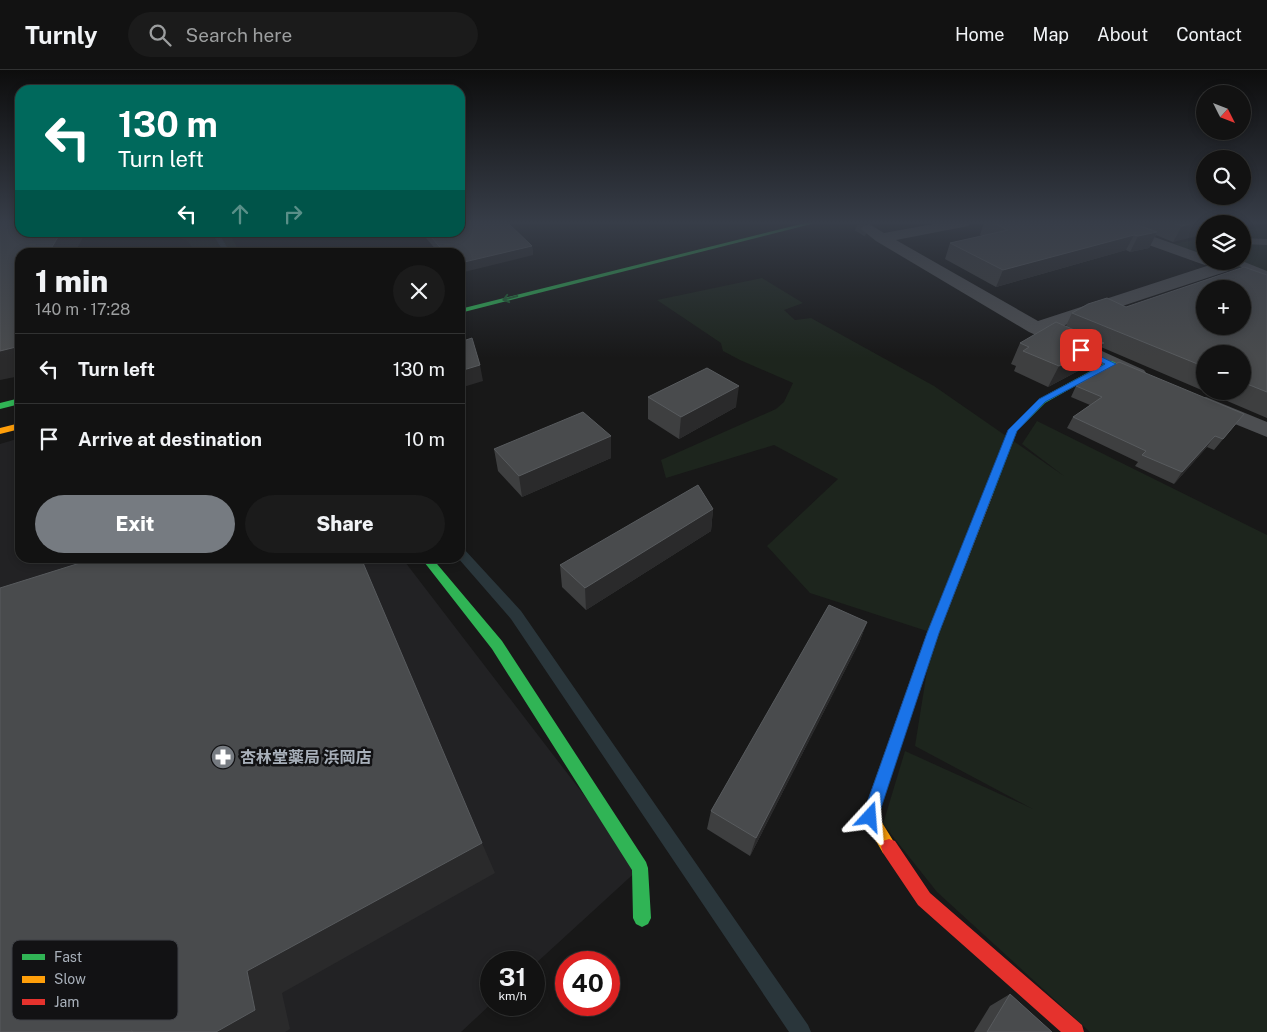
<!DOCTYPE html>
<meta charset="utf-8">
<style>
:root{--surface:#121212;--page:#1b1b1b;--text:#f1f3f6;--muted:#9c9e9f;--line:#313232;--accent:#767b81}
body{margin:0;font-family:"Public Sans","Noto Sans JP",sans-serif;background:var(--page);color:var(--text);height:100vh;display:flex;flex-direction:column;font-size:19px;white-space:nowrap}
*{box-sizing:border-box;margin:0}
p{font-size:16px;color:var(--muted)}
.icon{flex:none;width:28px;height:28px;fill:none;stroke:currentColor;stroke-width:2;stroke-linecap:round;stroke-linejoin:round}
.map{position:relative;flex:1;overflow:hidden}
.side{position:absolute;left:15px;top:178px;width:450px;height:315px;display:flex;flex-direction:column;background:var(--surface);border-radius:15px;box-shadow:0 2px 8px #0003,0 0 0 1px var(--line)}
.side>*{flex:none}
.banner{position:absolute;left:15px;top:15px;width:450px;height:152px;border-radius:15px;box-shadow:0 2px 8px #0003,0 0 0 1px var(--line);background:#00695c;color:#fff;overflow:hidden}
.needle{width:32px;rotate:132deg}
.tools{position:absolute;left:1196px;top:15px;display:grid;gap:10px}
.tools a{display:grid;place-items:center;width:55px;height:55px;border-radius:50%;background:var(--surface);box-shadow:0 2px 8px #0003,0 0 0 1px var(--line);font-size:25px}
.speed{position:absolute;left:480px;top:881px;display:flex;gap:10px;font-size:25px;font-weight:700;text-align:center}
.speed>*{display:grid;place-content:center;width:65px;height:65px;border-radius:50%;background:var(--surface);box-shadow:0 2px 8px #0003,0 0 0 1px var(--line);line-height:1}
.speed small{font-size:12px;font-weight:400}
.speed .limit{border:8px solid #d22;background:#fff;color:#111}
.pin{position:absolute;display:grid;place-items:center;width:42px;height:42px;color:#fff;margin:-21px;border-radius:10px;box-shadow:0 2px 8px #0006}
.me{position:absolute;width:55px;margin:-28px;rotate:19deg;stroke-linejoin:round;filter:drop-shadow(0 0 4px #0008)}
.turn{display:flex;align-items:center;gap:18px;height:105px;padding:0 20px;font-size:22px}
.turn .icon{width:65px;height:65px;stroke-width:2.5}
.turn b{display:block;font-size:35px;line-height:42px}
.lanes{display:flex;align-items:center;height:48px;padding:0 20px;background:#0003;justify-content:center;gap:25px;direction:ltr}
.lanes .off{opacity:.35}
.round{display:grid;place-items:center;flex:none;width:52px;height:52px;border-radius:26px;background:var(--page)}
.headline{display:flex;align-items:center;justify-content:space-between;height:85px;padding:0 20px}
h1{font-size:30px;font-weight:800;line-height:38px}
.primary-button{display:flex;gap:10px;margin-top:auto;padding:10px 20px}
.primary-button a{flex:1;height:58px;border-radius:30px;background:var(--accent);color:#fff;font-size:20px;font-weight:800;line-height:58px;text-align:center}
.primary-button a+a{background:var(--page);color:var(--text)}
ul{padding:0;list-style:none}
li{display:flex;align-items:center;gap:15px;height:70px;padding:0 20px;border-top:1px solid var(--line)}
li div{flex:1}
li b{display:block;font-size:19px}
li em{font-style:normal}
header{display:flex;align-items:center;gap:30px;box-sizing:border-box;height:70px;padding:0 25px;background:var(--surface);border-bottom:1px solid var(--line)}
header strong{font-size:24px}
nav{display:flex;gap:28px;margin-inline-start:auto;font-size:18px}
.search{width:350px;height:45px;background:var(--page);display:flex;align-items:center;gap:12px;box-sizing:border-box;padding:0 18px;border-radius:28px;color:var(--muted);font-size:19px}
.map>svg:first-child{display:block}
.built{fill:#222224}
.green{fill:#1d251d}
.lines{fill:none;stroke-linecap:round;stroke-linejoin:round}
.stream{fill:#2a363b;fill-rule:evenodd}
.street-tunnel{stroke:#353638;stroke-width:17;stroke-dasharray:17 8;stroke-linecap:butt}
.lane{fill:#4c4e51;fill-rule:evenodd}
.street{fill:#4c4e51;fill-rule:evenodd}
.fast{fill:#30b455;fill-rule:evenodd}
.slow{fill:#ff9f0a;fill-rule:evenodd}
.jam{fill:#e5322d;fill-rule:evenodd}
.wall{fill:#3e3f40;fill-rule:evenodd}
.shaded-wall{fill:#2a2a2b}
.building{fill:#494b4d;stroke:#585b5e;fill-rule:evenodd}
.oneway{stroke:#216334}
.route{fill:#1a73e8;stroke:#114b97}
.labels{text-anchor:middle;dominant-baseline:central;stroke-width:5;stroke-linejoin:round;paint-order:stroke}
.near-poi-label{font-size:16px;font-weight:bold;fill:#a8b0ba;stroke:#121214;text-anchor:start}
.key{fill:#121214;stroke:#3f4146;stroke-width:1}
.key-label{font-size:14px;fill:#a8b0ba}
</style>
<header>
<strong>Turnly</strong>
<div class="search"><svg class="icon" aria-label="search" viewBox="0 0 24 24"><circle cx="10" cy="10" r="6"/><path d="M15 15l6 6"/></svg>Search here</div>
<nav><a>Home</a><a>Map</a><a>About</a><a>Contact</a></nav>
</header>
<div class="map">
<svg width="1267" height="962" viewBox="0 0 1267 962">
<rect width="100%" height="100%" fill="#181818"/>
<path class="built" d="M20,368V488H402L640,798L534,895V892H491V934L461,962H0V374Z"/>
<path class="green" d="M1267,156V208L1221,191H1242L1243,160Z
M177,163H230L239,182H195L187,170L177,168Z
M1205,168V185L1173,174Z
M762,208L803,233L784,240L795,250L811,248L934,316L1064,406L1022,374L1037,351L1267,465V962H1090L937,822L883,754L905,681L1033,739L915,676L933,563L810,523L767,476L838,409L774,375L666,408L661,390L776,339L784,332L793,313L740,290L723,281L721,273L657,230Z"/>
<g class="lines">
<path class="stream" d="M211,162H218L230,182H224Z
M460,477L464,479L521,541L808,955L811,962H789L511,549L458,488H460Z"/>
<path class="street-tunnel" d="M859,153L869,159"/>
<path class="lane" d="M1242,168L1267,169V175L1242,174Z
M1227,191H1242L1267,201V208Z"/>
<path class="street" d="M939,153H970L968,156L963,157L896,170L1038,251L1216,193H1228L1230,197L1228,201L1053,259L1144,300L1147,304L1144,308L1137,310L1029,262L876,171L861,159L864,156L869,154L884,163Z
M1094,153H1115L1205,185V191H1212L1205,195L1199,193L1096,156Z
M1206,327L1267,352V367L1198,339L1195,334L1198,329Z"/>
<path class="fast" d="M805,153H815L460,243V239Z
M1109,291H1112L1116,293L1045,333L1017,361L993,424L992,426H984L983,424L1010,358L1039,329Z
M20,328V334L0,339V333Z
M421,488H432L502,571L646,792L648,798L651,848L648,854L642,857L636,854L633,848L632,800L492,579Z"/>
<path class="slow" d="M20,353V359L0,364V358Z
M988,421L993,424L939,563L878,746L897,777L895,783L889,785L883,783L862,747L927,563L983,424Z"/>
<path class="jam" d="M889,769L895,771L930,823L1082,955L1084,962H1061L918,835L883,783L881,777L883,771Z"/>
</g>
<path class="wall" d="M984,153H1220L1173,172L1156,165L1149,178L1130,182L1126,180L996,217L945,189L950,173L982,166L980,165Z
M425,162H460L532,176L533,185L438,182L426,168Z
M1267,205V348L1101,277L1093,293L1048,317L1014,301L1016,296L1011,294L1020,273L1066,256L1072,243L1126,237ZM1205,284H1242V321H1205Z
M1076,316L1244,344L1214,380L1207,377L1174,414L1135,396L1138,392L1067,358L1073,347L1090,335L1071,327Z
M648,327L736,337L679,369L648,349Z
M494,379L611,388L522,427L498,401Z
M713,439L711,461L586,540L562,517L560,495Z
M867,552L859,573L750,786L707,759L711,741Z
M1010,924L1052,962H974L990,936Z"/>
<path class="shaded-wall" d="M1194,153H1220V154H1205V164L1173,172L1182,156Z
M61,162H86L75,182H49Z
M1157,162L1149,178L1130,182L1138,166Z
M1134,165L1126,180L996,217L1003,200Z
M532,176L533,185L460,203V193Z
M1104,273L1093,293L1048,317L1059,296Z
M20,276V306L0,310V281Z
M480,295L483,311L460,318V301Z
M739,316L736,337L679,369L681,347Z
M611,366V388L522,427L519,406Z
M1215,366L1207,377L1174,414L1182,402Z
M713,439L711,461L586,540L585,518Z
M867,552L859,573L750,786L756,768Z
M482,773L495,803L282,923L290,959L285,962H216L247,901Z"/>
<path class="building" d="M0,153H20V162H61L49,182H20V276L0,281Z
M460,153H508L532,176L460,193V182H444L427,162H460Z
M993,153H1132L1157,162L1138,166L1134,165L1003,200L950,173L1008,160Z
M1173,153H1194L1182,156Z
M1244,197L1267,205V322L1242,312V284H1205V297L1072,243L1088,234L1107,228L1126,237ZM1205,219H1242V256H1205Z
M1056,252L1104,273L1059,296L1023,281L1029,277L1020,273Z
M472,268L480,295L460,301V272Z
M1119,292L1244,344L1223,369L1215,366L1182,402L1142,385L1146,381L1073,347L1102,327L1076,316Z
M707,298L739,316L681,347L648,327Z
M583,342L611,366L519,406L494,379Z
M698,415L713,439L585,518L560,495Z
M96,488H361L482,773L247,901L255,940L216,962H132V961L130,962H0V518Z
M829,535L867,552L756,768L711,741Z
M1010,924L1052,962H987Z"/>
<defs><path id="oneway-shaft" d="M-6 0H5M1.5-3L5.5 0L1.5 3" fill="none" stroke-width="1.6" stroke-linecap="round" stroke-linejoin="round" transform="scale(1.25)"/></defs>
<use class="oneway" href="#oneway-shaft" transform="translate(510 228) rotate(165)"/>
<linearGradient id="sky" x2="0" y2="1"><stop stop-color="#0d0d0d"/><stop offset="0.53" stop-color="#373d48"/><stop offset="1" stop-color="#373d48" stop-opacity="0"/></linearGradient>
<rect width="1267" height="288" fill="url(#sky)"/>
<path class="route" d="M1081,277L1116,294L1045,332L1017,361L939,563L878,747L875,752L870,754L864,752L862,747L927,563L1008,360L1039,329L1105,294L1078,281L1077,280Z"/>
<defs>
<g id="pharmacy-disc" transform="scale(1.25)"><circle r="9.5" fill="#767b81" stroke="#121214"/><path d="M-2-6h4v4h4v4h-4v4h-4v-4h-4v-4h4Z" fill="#fff"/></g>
</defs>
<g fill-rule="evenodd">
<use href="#pharmacy-disc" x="223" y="687"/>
</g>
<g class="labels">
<g class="near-poi-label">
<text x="240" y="687">杏林堂薬局 浜岡店</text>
</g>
</g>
<rect x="12" y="870" width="166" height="80" rx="8" class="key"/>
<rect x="22" y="884" width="23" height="6" fill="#30b455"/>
<rect x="22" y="906" width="23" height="7" fill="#ff9f0a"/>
<rect x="22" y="929" width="23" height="6" fill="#e5322d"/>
<g class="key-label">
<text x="54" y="892">Fast</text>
<text x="54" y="914">Slow</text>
<text x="54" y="937">Jam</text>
</g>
</svg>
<div class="tools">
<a><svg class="needle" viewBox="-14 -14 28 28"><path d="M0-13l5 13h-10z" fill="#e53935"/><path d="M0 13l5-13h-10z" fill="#9c9e9f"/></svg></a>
<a><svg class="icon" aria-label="search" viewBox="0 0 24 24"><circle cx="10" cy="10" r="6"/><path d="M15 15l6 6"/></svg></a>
<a><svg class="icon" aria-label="layers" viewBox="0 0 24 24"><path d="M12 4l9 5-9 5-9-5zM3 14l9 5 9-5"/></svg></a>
<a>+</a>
<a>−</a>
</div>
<div class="speed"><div>31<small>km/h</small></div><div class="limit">40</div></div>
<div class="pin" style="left:1081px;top:280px;background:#d93025"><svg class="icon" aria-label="arrive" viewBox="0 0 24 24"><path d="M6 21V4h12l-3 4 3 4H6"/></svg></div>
<svg class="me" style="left:870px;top:747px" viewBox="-20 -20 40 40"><path d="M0-17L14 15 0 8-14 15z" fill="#1a73e8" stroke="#fff" stroke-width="4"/></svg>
<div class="banner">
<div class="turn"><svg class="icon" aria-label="left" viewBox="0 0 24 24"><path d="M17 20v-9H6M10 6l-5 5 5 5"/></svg><div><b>130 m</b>Turn left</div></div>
<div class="lanes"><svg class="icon" aria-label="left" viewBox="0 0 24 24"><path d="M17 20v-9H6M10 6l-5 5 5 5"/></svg><svg class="icon off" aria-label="ahead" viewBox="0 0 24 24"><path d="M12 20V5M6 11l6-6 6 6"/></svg><svg class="icon off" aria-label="right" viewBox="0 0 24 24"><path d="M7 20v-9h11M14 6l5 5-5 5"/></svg></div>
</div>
<section class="side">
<div class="headline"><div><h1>1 min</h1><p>140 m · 17:28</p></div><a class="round"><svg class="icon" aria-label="close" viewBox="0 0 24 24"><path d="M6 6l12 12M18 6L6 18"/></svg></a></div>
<ul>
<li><svg class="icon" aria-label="left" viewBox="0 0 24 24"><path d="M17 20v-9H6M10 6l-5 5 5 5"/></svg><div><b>Turn left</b></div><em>130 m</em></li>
<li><svg class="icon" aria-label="arrive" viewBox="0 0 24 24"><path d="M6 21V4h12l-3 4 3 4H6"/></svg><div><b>Arrive at destination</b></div><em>10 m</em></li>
</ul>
<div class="primary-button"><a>Exit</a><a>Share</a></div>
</section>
</div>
